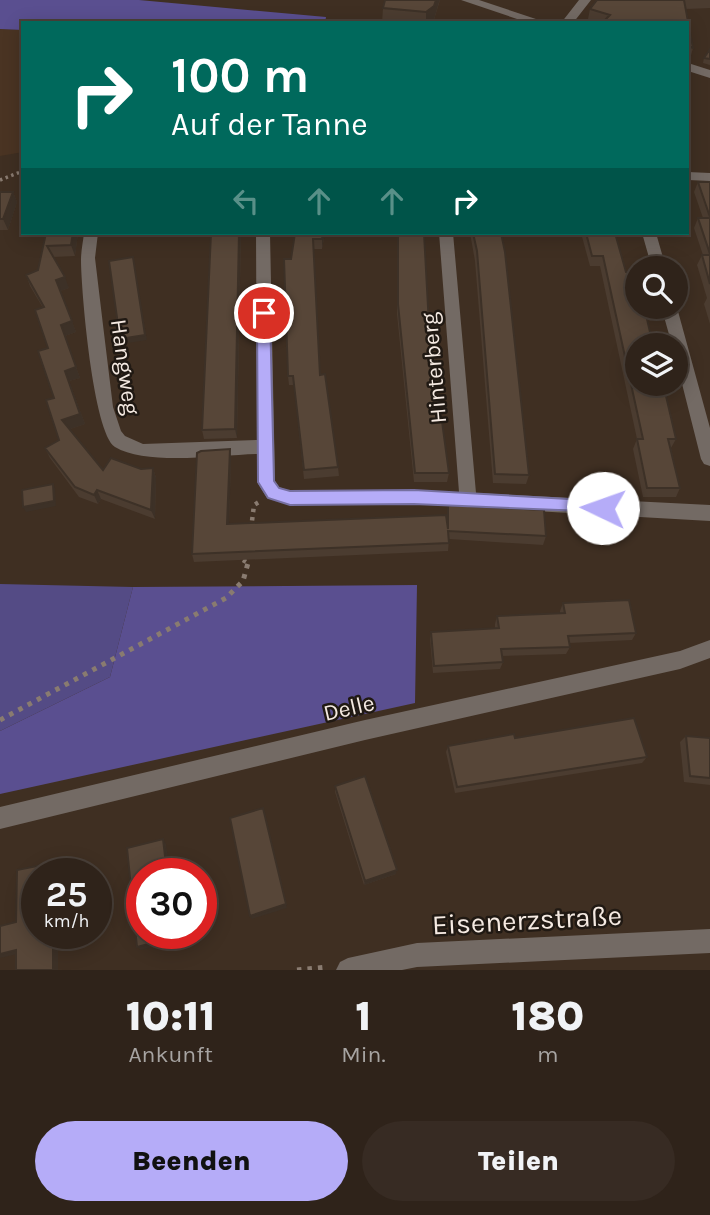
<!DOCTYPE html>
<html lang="de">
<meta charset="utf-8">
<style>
:root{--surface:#2f231a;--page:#372b23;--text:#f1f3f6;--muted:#a7a4a2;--line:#4a4039;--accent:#b5acf8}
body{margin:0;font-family:Karla,sans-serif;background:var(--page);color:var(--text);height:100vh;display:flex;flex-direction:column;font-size:26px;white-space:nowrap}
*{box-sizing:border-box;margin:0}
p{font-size:23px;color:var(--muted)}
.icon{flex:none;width:38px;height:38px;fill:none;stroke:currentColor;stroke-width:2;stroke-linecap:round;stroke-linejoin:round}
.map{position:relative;height:970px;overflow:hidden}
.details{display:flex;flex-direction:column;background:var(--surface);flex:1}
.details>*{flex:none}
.banner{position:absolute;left:21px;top:21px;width:668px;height:214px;border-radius:0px;box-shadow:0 4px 18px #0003,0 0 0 2px var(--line);background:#00695c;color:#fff;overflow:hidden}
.controls{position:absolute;left:625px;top:256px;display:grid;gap:14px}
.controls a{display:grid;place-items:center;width:63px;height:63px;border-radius:50%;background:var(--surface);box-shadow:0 4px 18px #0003,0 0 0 2px var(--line);font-size:35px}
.speed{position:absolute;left:21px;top:858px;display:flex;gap:14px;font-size:35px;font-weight:700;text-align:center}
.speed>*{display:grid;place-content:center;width:91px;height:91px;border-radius:50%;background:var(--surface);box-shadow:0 4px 18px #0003,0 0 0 2px var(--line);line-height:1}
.speed small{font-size:18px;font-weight:400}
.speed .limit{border:10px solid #d22;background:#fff;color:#111}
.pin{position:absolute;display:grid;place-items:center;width:60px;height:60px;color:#fff;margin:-30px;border:4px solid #fff;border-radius:50%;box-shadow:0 2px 7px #0007}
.me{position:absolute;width:77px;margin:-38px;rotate:273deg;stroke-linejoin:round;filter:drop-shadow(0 0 5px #0008)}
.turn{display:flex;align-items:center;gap:24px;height:147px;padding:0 35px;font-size:32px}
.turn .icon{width:91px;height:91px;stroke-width:2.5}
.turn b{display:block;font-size:49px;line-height:60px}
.lanes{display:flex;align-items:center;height:66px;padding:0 35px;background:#0003;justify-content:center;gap:35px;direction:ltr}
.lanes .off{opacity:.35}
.eta{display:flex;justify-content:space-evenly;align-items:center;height:119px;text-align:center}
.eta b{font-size:42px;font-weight:800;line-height:49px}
.primary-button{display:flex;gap:14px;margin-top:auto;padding:14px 35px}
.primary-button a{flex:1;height:80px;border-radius:42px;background:var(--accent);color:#111;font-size:28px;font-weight:800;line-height:80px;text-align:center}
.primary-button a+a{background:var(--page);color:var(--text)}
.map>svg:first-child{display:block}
.built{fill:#4a3423}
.green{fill:#544b85}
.forest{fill:#5a4f90}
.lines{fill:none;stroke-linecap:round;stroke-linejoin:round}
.path-far2{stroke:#897b70;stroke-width:3.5;stroke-dasharray:2.5 3.5;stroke-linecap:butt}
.path-far1{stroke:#897b70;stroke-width:4.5;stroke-dasharray:3.5 5;stroke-linecap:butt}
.path{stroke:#897b70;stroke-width:5;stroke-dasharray:4.5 6;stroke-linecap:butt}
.street{fill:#736a64;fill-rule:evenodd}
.wall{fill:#4b3c30}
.shaded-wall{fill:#3d3127}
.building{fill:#574638;stroke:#3d3127;stroke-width:2}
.route{fill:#b5acf8;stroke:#7670a1;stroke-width:2}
.labels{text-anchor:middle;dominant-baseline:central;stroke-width:5;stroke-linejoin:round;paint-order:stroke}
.street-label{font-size:23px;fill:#f5eae2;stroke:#201913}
.near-street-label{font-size:28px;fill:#f5eae2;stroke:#201913}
</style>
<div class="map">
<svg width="710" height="970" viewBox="0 0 710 970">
<rect width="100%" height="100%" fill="#3f2f22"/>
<path class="built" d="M0,29L23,30V152L0,156Z"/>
<path class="green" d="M0,584L133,587L110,677L0,731Z"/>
<path class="forest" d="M0,0H139L326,17L325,23H23V30L0,29Z
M417,585L415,703L0,794V731L110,677L133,587Z"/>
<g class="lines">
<path class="path-far2" d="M0,180L23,171"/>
<path class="path-far1" d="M251,529L254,505L259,502
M243,560L248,563"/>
<path class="path" d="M0,720L226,598L243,581L248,563L245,561
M297,970L328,967"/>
<path class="street" d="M461,0H479L548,23H529Z
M579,0H591L573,23H561Z
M688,63L710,70V78L688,71Z
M688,172L710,173V181L688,180Z
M84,233H98L95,258L103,325L113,407L121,431L125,436L143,444L257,440L256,233H270L275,481L279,487L290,491L459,492L439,233H453L476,493L710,505V521L414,504L290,505L267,498L257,482V454C219,455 146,466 115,447C93,433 81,289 81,260C81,251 83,242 84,233Z
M642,233H656L666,268H652Z
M676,304L710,428V466L704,464L701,459L676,360V345H672L661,306Z
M710,640V658L680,669L365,740L0,829V807L365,720L680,651Z
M710,929V953L417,967L402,970H336L340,962L348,958L417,943Z"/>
</g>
<path class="wall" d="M385,0H440L433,23H382L383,8Z
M597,0H710V8L686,9L693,48L690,59L688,58V23H598L588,19L590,9Z
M710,49V65L703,63L704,58Z
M698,182H710V324L704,304L707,298L697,265L702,255H703L694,228L698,218H703L694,192Z
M0,192H13L17,202L8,230H0Z
M46,233H78L75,256L53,257L69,288L60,291L76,332L65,336L80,378L69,381L85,424L70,429L103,470L153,468L156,478L155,519L101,499L98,504L79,497L50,458L45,448L59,440L43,308L30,286L26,275L38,270Z
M211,233H241L237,438L204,439L202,430Z
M295,233H325L322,249H313L320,375L338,467L339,476L304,479L294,385H289L288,376Z
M397,233L429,325L449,473L447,482H414L397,314Z
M470,233H501L529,475L526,484L493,483L475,261Z
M581,233H615L676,439L671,448L680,488L676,497H643L633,449L637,439L600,266H590Z
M231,458L229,524L446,521L448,505L546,536L543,545L449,539L448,551L194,562L192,554Z
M563,603L636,633L632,640L569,643L570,647L566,654L502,656L503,662L500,669L433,673L430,639L431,632L495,628V624L497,616L560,613V611Z
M686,736L710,738V785L684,782L680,742Z
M515,738L647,757L642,763L455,793L446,752L448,746Z
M335,786L396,874L364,885L335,792Z"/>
<path class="shaded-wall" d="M436,0H440L439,2L433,23H426V12Z
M13,192L17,202L8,230L3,219Z
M73,233H78L75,256L71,245Z
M239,233H241L237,438L235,429Z
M323,233H325L322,249V239Z
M133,257L147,340L122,344L120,339Z
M65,277L69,288L60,291L56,280Z
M72,321L76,332L65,336L80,378L69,381L85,424L67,430L62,420L65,371L61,325Z
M230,449L231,458L229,533L227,524Z
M153,468L156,478L155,519L151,510Z
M53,484L55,488L56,506L26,512L23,507Z
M97,490L101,499L98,504L94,495Z
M265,813L287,908L252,919L250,916Z
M163,839L166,844L170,873H167Z
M52,863L57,867V873H52Z
M397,870L396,874L364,885L365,881Z
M53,933H58V970H53Z
M174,933H177L178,940L141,950L137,947Z
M16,950L22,953L0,958V954Z"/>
<path class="building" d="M385,0H436L434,6L426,12L383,8Z
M597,0H684L693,48L688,46V23H611L604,21L610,15L590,9Z
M710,49V59L704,58Z
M698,182H710V217Z
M0,192H13L3,219H0Z
M698,218H710V254Z
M46,233H73L71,245L47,246L65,277L56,280L72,321L61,325L76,367L65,371L80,414L62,420L103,470L111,458L141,469L153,468L151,510L97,490L94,495L75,487L45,448L59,440L46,400L54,398L38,351L48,348L35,310L44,307L26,275L38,270Z
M211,233H239L235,429L202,430Z
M295,233H323L322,239H313L320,375L325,374L338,467L304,470L293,376H288L284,259H291Z
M398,233H424L429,325L449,473H415L398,304Z
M473,233H501L505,252L529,475L495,474L477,251Z
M586,233H615L626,272H636L637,278V306H644L653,345H637V383H663L676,439H668L680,488H647L637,439H643L603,256H592Z
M702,255H710V284Z
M133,257L145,335L120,339L109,261Z
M230,449L227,524L446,515L448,529V505L544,510L546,536L448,531L449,543L192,554L197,453L201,451Z
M53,484L54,501L23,507L22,490Z
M629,600L636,633L568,636L570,647L501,649L503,662L434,666L431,632L499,628L497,616L565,613L563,603Z
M634,718L647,757L457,787L448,746L514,734L515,738Z
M686,736L710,738V778L690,776Z
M365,776L397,870L365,881L335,786Z
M263,808L286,904L250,916L230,818Z
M163,839L167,873H142V933H174L175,937L137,947L127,848Z
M52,863V873H37V933H53V970H16V950L0,954V926L16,922L17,870Z"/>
<path class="route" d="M264,308L270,313L274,481L279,488L290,491L414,490L603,501L608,503V512L414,504L290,505L268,498L258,482L257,313Z"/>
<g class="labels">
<g class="street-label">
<text transform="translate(125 367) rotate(82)">Hangweg</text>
<text transform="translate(434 368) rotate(-95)">Hinterberg</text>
<text transform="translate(349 708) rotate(-13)">Delle</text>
</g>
<g class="near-street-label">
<text transform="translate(527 920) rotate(-3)">Eisenerzstraße</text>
</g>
</g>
</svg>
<div class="controls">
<a><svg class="icon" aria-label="search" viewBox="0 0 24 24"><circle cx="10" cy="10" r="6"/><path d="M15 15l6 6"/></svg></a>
<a><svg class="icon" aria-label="layers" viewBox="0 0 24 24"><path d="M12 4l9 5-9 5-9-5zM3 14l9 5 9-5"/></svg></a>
</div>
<div class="speed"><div>25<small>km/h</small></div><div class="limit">30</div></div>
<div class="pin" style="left:264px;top:313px;background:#d93025"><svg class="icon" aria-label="arrive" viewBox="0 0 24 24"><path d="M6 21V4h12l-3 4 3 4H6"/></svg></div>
<svg class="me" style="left:603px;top:508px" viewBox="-20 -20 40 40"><circle r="19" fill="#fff"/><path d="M0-13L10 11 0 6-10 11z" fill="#b5acf8"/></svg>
<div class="banner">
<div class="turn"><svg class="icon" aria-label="right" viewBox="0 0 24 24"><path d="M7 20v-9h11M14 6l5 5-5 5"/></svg><div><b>100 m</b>Auf der Tanne</div></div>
<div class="lanes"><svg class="icon off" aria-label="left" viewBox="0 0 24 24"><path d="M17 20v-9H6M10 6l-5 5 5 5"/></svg><svg class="icon off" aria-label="ahead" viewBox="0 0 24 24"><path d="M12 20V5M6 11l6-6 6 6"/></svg><svg class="icon off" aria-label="ahead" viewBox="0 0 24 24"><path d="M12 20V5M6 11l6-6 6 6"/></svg><svg class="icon" aria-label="right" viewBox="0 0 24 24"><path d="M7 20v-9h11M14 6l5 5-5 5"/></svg></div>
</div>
</div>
<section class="details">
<div class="eta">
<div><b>10:11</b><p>Ankunft</p></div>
<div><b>1</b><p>Min.</p></div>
<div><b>180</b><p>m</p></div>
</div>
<div class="primary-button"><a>Beenden</a><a>Teilen</a></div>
</section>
